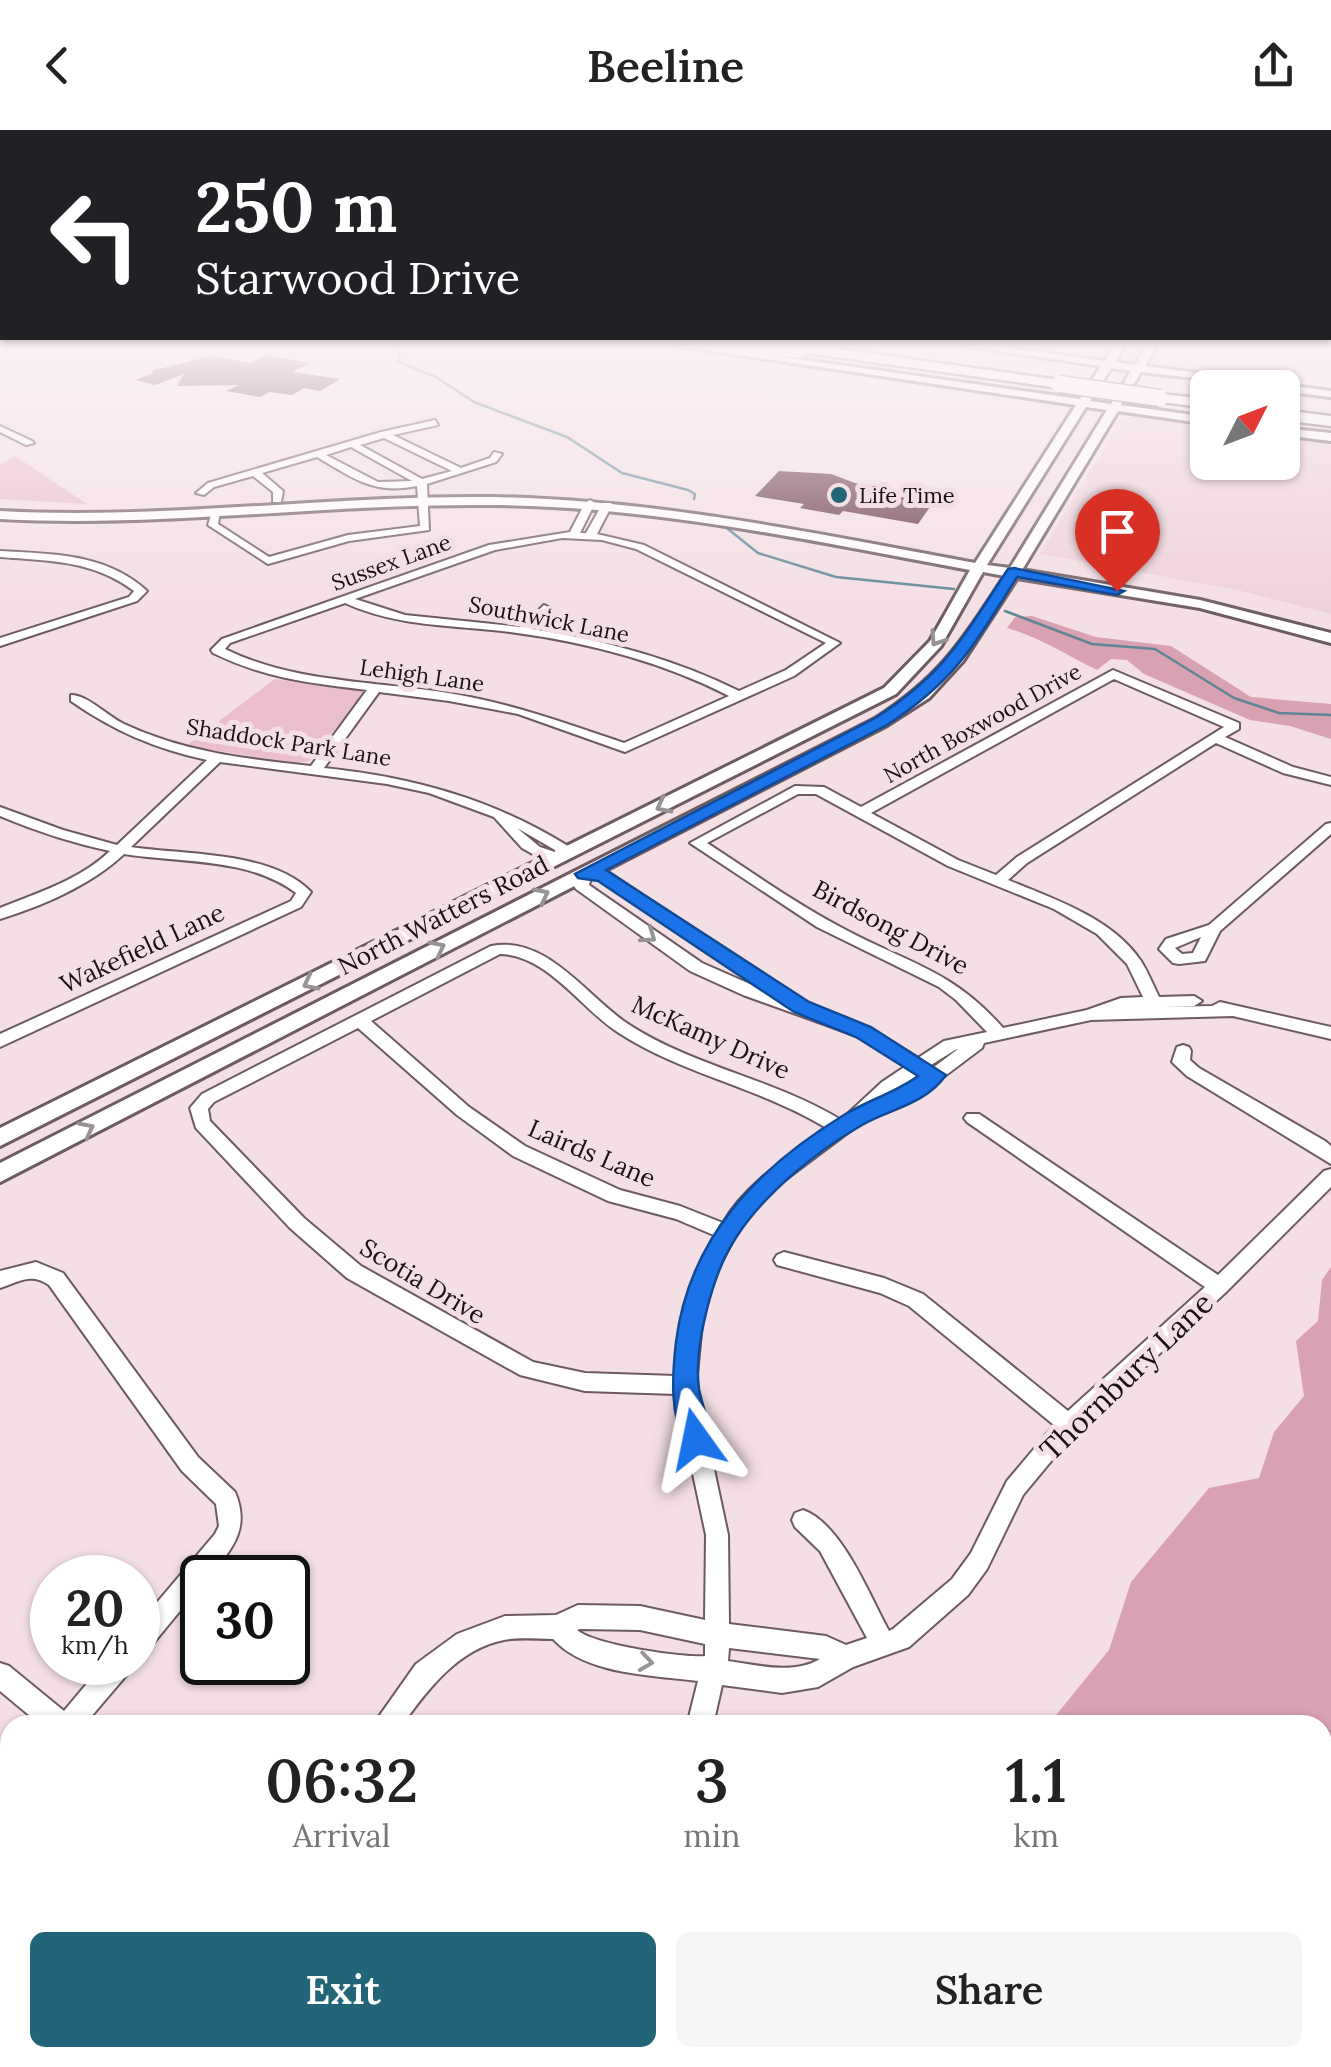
<!DOCTYPE html>
<style>
:root{--surface:#fff;--page:#f6f6f6;--text:#222;--muted:#767676;--accent:#236578}
body{margin:0;font-family:Lora,serif;background:var(--page);color:var(--text);height:100vh;display:flex;flex-direction:column;font-size:38px;white-space:nowrap}
*{box-sizing:border-box;margin:0}
p{font-size:32px;color:var(--muted)}
.icon{flex:none;width:55px;height:55px;fill:none;stroke:currentColor;stroke-width:2;stroke-linecap:round;stroke-linejoin:round}
.map{position:relative;flex:1;overflow:hidden}
.sheet{position:absolute;left:0px;top:1585px;width:1332px;height:352px;display:flex;flex-direction:column;background:var(--surface);border-radius:30px 30px 0 0;box-shadow:0 2px 8px #0004}
.sheet>*{flex:none}
.banner{position:absolute;left:0px;top:0px;width:1332px;height:210px;box-shadow:0 2px 8px #0004;background:#202124;color:#fff;overflow:hidden}
.needle{width:65px;rotate:48deg}
.fabs{position:absolute;left:1190px;top:240px;display:grid;gap:20px}
.fabs a{display:grid;place-items:center;width:110px;height:110px;border-radius:15px;background:var(--surface);box-shadow:0 2px 8px #0004;font-size:50px}
.speed{position:absolute;left:30px;top:1425px;display:flex;gap:20px;font-size:50px;font-weight:700;text-align:center}
.speed>*{display:grid;place-content:center;width:130px;height:130px;border-radius:50%;background:var(--surface);box-shadow:0 2px 8px #0004;line-height:1}
.speed small{font-size:25px;font-weight:400}
.speed .limit{border:5px solid #111;border-radius:15px;background:#fff;color:#111}
.pin{position:absolute;display:grid;place-items:center;width:85px;height:85px;color:#fff;margin:-102px -42px;border-radius:50% 50% 50% 0;rotate:-45deg;box-shadow:0 0 10px #0007}
.pin .icon{rotate:45deg}
.me{position:absolute;width:110px;margin:-55px;rotate:348deg;stroke-linejoin:round;filter:drop-shadow(0 0 8px #0008)}
.turn{display:flex;align-items:center;gap:35px;height:210px;padding:0 30px;font-size:45px}
.turn .icon{width:130px;height:130px;stroke-width:2.5}
.turn b{display:block;font-size:70px;line-height:85px}
.eta{display:flex;justify-content:space-evenly;align-items:center;height:170px;text-align:center}
.eta b{font-size:60px;font-weight:600;line-height:70px}
.primary-button{display:flex;gap:20px;margin-top:auto;padding:20px 30px}
.primary-button a{flex:1;height:115px;border-radius:15px;background:var(--accent);color:#fff;font-size:40px;font-weight:600;line-height:115px;text-align:center}
.primary-button a+a{background:var(--page);color:var(--text)}
header{display:flex;justify-content:space-between;align-items:center;height:130px;padding:0 30px;background:var(--surface);font-size:45px;font-weight:600}
.map>svg:first-child{display:block}
.built{fill:#efd2da}
.green{fill:#eabecb}
.forest{fill:#d9a2b3}
.lines{fill:none;stroke-linecap:round;stroke-linejoin:round}
.stream-far1{stroke:#5e8696;stroke-width:2.5}
.stream{stroke:#5e8696;stroke-width:5}
.building{fill:#673848}
.street-casing{stroke:#6d5b60;stroke-width:4}
.secondary-casing{stroke:#6d5b60;stroke-width:6}
.highway-casing{stroke:#6d5b60;stroke-width:5}
.street{fill:#fff;fill-rule:evenodd}
.secondary{fill:#fff;fill-rule:evenodd}
.highway{fill:#fff;fill-rule:evenodd}
.highway-bridge-casing{stroke:#6d5b60;stroke-width:19;stroke-linecap:butt}
.highway-bridge{stroke:#fff;stroke-width:16}
.oneway{stroke:#989495}
.route{fill:#1a73e8;stroke:#114b97;stroke-width:2.5}
.poi-dot{fill:#236578;stroke:#f4dfe5;stroke-width:4}
.labels{text-anchor:middle;dominant-baseline:central;stroke-width:10;stroke-linejoin:round;paint-order:stroke}
.far-poi-label{font-size:22px;fill:#191214;stroke:#f4dfe5;text-anchor:start}
.far-street-label{font-size:22px;fill:#191214;stroke:#f4dfe5}
.street-label{font-size:25px;fill:#191214;stroke:#f4dfe5}
.near-street-label{font-size:30px;fill:#191214;stroke:#f4dfe5}
</style>
<header><svg class="icon" aria-label="back" viewBox="0 0 24 24"><path d="M15 5l-7 7 7 7"/></svg>Beeline<svg class="icon" aria-label="share" viewBox="0 0 24 24"><path d="M12 15V3M7 8l5-5 5 5M5 13v7h14v-7"/></svg></header>
<div class="map">
<svg width="1331" height="1937" viewBox="0 0 1331 1937">
<rect width="100%" height="100%" fill="#f4dfe5"/>
<path class="built" d="M1136,286L1207,296L1208,332H1282L1283,307L1331,314V484L1238,460L1040,424L1124,287Z"/>
<path class="green" d="M15,326L87,374L0,369V335Z
M275,549L366,561L309,631L298,633L186,616Z"/>
<path class="forest" d="M1032,486L1096,507L1171,516L1251,567L1331,574V609L1290,596L1250,590L1144,544L1127,530L1111,529L1097,540C1066,525 1039,507 1007,498L1015,487Z
M1331,1137V1923L1310,1937H645L647,1928H1322V1595H1048L1109,1520L1131,1452L1209,1358L1259,1348L1274,1302L1304,1266L1296,1211L1318,1191L1322,1150Z"/>
<g class="lines">
<path class="stream-far1" d="M396,215L393,217L400,222L398,232L436,247L474,272L567,307L622,343L688,360L695,364L694,369
M723,395L758,423L836,447L954,459
M1005,481L1092,514L1155,519L1234,568L1279,583L1331,585"/>
<path class="stream" d="M1322,1752L1331,1750
M1028,1937L1035,1928"/>
</g>
<path class="building" d="M266,225L310,233L292,242L340,249L320,261L304,258L292,265L270,262L260,267L226,261L239,255L177,256L184,244L155,255L135,250L154,243L151,241L210,226L251,233Z
M779,341L831,344L855,353L937,367L918,394L843,381L839,385L800,378L804,374L755,366Z"/>
<g class="lines">
<g class="street-casing">
<path id="street" d="M435,290L438,295L393,305L461,338L490,328L494,322L502,324L496,332L427,354L429,400L349,411L268,434L208,395L212,382H220L218,394L269,427L348,405L420,396L417,356C374,365 353,348 317,327L262,343L283,361L281,372H273V362L253,346L214,357L204,365L196,363L208,353L381,302ZM384,308L452,341L422,349L360,315ZM351,317L412,351L378,352L326,325Z
M0,296L32,311L34,313L26,315L0,302Z
M590,370L595,373L580,403H586L603,373H611L612,375L597,404L644,415L840,513L794,546L625,622L518,584L449,571L379,562L324,638C412,647 492,669 568,716V727L561,731L538,727L522,718L494,687L429,663L387,654L220,632L131,717C184,725 272,721 311,762L301,777L0,917V904L291,771L296,763C249,727 179,733 124,724C91,755 42,776 0,789V778C37,763 80,750 110,721C72,713 36,701 0,686V677L63,700L117,715L207,630C156,619 114,601 71,571V565C88,565 107,586 124,594C184,622 246,629 311,636L367,560C309,553 267,549 213,523L211,520L222,509L489,415L570,402L585,373ZM562,408L602,410L636,419L826,513L786,540L739,561C674,529 604,510 532,499L550,478L544,475L521,497L405,485L355,469L495,420ZM345,473C397,497 454,495 510,502C586,512 661,531 729,566L624,613C566,593 510,573 448,563C373,551 294,553 225,519L230,513ZM517,698L555,720V722L540,717Z
M0,421C52,424 106,423 147,461L137,471L0,516V508L129,467L134,461C93,430 50,431 0,427Z
M1113,540L1239,593V599L1225,607L1293,637L1331,647V655L1283,643L1216,613L1027,733L1008,750C1054,769 1112,788 1141,831C1148,842 1153,855 1159,867L1194,866L1202,871L1194,876L1164,877L1212,876L1220,872L1331,897V909L1233,886L1091,890L984,913L982,918L909,973L861,993L777,1056L743,1092L714,1146L703,1182L696,1255L728,1405L729,1494L826,1506L846,1515L867,1508L820,1421L795,1397L792,1390L795,1383L803,1380C842,1394 869,1465 889,1501L893,1499L952,1449L971,1423L1007,1351L1054,1295L909,1176L880,1163L777,1135L774,1130L777,1125L784,1122L884,1148L923,1164L1068,1281L1205,1157L967,992L964,988L967,984H979L1218,1145L1324,1041L1331,1039V1057L1226,1162L1076,1301L1023,1365L987,1439L968,1465L909,1517L853,1537L818,1557L782,1563L722,1555L713,1595H687L698,1551C652,1545 586,1545 553,1509C537,1509 519,1507 504,1510C458,1519 428,1559 402,1595H373L416,1534L457,1504L505,1486L556,1485L578,1475L640,1476L705,1490L706,1405L676,1264L585,1261L520,1245L347,1148L290,1098L196,998L190,978L202,964L491,816C547,805 587,867 628,894C694,937 774,949 841,990L882,952L906,936L857,906L743,865L690,841L576,759L574,756L578,743L585,739L608,742L809,877L869,898L918,928L944,911L987,902L956,870L939,857L817,797L690,713L795,656L824,657L861,677ZM1114,549L1224,597L1017,727L996,745L958,730L871,683ZM798,664H816L948,736L1054,779L1097,804L1127,834L1143,867L1121,868L1087,880L1003,898C952,840 910,834 846,800C798,775 753,743 707,713ZM591,748L599,749L766,861L702,833L589,755ZM500,824C548,825 581,879 619,903C684,945 762,958 828,999C791,1026 746,1052 723,1093L680,1076L620,1060L525,1016L469,977L371,891ZM358,898L457,985L513,1026L608,1071L676,1089L716,1106C686,1159 682,1186 676,1246L585,1243L533,1232L361,1136L304,1088L210,991L208,979L214,972ZM958,919L934,937L931,935L955,920ZM919,944L922,946L897,965L885,970ZM580,1499L640,1500L705,1514V1526C683,1528 594,1515 577,1500ZM729,1518L820,1529C793,1545 758,1535 728,1531Z
M1331,693V704L1220,801L1205,831L1179,834L1173,833L1159,819L1166,809L1209,795L1326,694ZM1201,807L1193,823L1182,824L1175,818Z
M1183,915L1189,917L1191,921L1190,930L1199,938L1325,1011L1331,1016V1034L1187,946L1172,932L1177,917Z
M36,1132L63,1143L198,1327L235,1362C251,1400 231,1420 208,1448H202V1454L147,1521L138,1525V1495L215,1404L219,1396L216,1374L182,1341L49,1155C31,1142 18,1152 0,1158V1141Z
M105,1532H133L130,1541L84,1595H41L0,1561V1533L9,1536L64,1581Z
M10,1646V1677L0,1681V1650Z
M104,1928H140L136,1937H100Z
M350,1928H382L386,1937H354Z
M426,1928H456L452,1937H422Z
M513,1928H544L540,1937H509Z"/>
</g>
<g class="secondary-casing">
<path id="secondary" d="M672,215H699L1080,269L1101,236L959,215H987L1105,231L1115,215H1125L1115,232L1135,235L1147,215H1157L1145,236L1331,261V267L1282,261V258L1141,242L1121,275L1208,287V294L1118,281L1022,440L1200,470L1331,503V513L1200,478L1017,448L963,531L929,568L887,595L0,1052V1033L875,589C942,546 962,511 1005,446L983,442L941,516L896,564L0,1016V998L884,558L930,511L970,440C812,411 653,376 491,375C327,373 165,398 0,389V381C165,390 328,365 493,367C656,370 815,403 975,433L1076,275ZM1111,238L1131,241L1111,274L1090,271ZM1086,277L1107,280L1010,438L987,435Z
M1282,298L1331,303V311L1282,305Z"/>
</g>
<g class="highway-casing">
<path id="highway" d="M696,215H812L1059,250L1066,254L1059,258L807,223L801,228L703,219Z
M1160,264L1208,269V278L1155,271V265Z
M1282,280L1331,286V296L1282,290Z"/>
</g>
<use href="#street" class="street"/>
<use href="#secondary" class="secondary"/>
<use href="#highway" class="highway"/>
<g class="highway-bridge-casing">
<path id="highway-bridge" d="M1059,254L1160,268"/>
</g>
<use href="#highway-bridge" class="highway-bridge"/>
</g>
<defs><path id="oneway-chevron" d="M-2-3.5L2.5 0L-2 3.5" fill="none" stroke-width="1.6" stroke-linecap="round" stroke-linejoin="round" transform="scale(2.5)"/></defs>
<g class="oneway">
<use href="#oneway-chevron" transform="translate(937 509) rotate(123)"/>
<use href="#oneway-chevron" transform="translate(663 676) rotate(153)"/>
<use href="#oneway-chevron" transform="translate(542 765) rotate(-27)"/>
<use href="#oneway-chevron" transform="translate(649 806) rotate(35)"/>
<use href="#oneway-chevron" transform="translate(438 818) rotate(-27)"/>
<use href="#oneway-chevron" transform="translate(310 853) rotate(153)"/>
<use href="#oneway-chevron" transform="translate(87 999) rotate(-27)"/>
<use href="#oneway-chevron" transform="translate(646 1532) rotate(8)"/>
</g>
<linearGradient id="sky" x2="0" y2="1"><stop stop-color="#7db6dd"/><stop offset="0.44" stop-color="#faf1f3"/><stop offset="1" stop-color="#faf1f3" stop-opacity="0"/></linearGradient>
<rect width="1331" height="486" fill="url(#sky)"/>
<path class="route" d="M1014,438L1124,461L1117,465L1017,447C974,515 956,550 887,595L606,740L809,872L871,897L946,945C926,974 890,979 862,995C817,1021 766,1062 737,1106C713,1141 693,1217 699,1259C702,1277 714,1300 706,1318L696,1321L686,1318C670,1284 672,1247 676,1212C689,1108 757,1038 844,985C868,970 895,963 918,946L856,907L794,882L598,751L578,748L575,744L875,588C946,543 963,507 1008,439Z"/>
<circle class="poi-dot" cx="839" cy="365" r="10"/>
<g class="labels">
<g class="far-poi-label">
<text x="859" y="365">Life Time</text>
</g>
<g class="far-street-label">
<text transform="translate(391 432) rotate(-20)">Sussex Lane</text>
<text transform="translate(549 489) rotate(11)">Southwick Lane</text>
<text transform="translate(422 545) rotate(8)">Lehigh Lane</text>
<text transform="translate(982 593) rotate(-29)">North Boxwood Drive</text>
<text transform="translate(289 612) rotate(9)">Shaddock Park Lane</text>
</g>
<g class="street-label">
<text transform="translate(443 785) rotate(-27)">North Watters Road</text>
<text transform="translate(891 797) rotate(28)">Birdsong Drive</text>
<text transform="translate(142 818) rotate(-25)">Wakefield Lane</text>
<text transform="translate(711 907) rotate(24)">McKamy Drive</text>
<text transform="translate(592 1023) rotate(23)">Lairds Lane</text>
<text transform="translate(423 1151) rotate(31)">Scotia Drive</text>
</g>
<g class="near-street-label">
<text transform="translate(1126 1246) rotate(-44)">Thornbury Lane</text>
</g>
</g>
</svg>
<div class="fabs">
<a><svg class="needle" viewBox="-14 -14 28 28"><path d="M0-13l5 13h-10z" fill="#e53935"/><path d="M0 13l5-13h-10z" fill="#767676"/></svg></a>
</div>
<div class="speed"><div>20<small>km/h</small></div><div class="limit">30</div></div>
<div class="pin" style="left:1117px;top:461px;background:#d93025"><svg class="icon" aria-label="arrive" viewBox="0 0 24 24"><path d="M6 21V4h12l-3 4 3 4H6"/></svg></div>
<svg class="me" style="left:696px;top:1309px" viewBox="-20 -20 40 40"><path d="M0-17L14 15 0 8-14 15z" fill="#1a73e8" stroke="#fff" stroke-width="4"/></svg>
<div class="banner">
<div class="turn"><svg class="icon" aria-label="left" viewBox="0 0 24 24"><path d="M17 20v-9H6M10 6l-5 5 5 5"/></svg><div><b>250 m</b>Starwood Drive</div></div>
</div>
<section class="sheet">
<div class="eta">
<div><b>06:32</b><p>Arrival</p></div>
<div><b>3</b><p>min</p></div>
<div><b>1.1</b><p>km</p></div>
</div>
<div class="primary-button"><a>Exit</a><a>Share</a></div>
</section>
</div>
